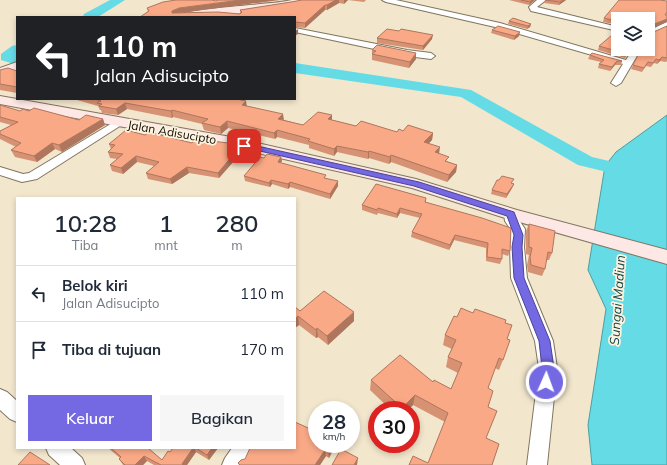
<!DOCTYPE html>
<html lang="id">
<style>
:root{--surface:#fff;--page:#f6f6f7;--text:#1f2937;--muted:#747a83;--line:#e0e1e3;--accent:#7468e3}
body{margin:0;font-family:Mulish,sans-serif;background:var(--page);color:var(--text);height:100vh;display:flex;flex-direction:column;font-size:15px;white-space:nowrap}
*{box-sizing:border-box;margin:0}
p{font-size:13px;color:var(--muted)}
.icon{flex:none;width:22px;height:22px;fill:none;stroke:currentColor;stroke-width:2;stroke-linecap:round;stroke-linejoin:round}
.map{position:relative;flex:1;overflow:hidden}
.panel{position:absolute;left:16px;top:197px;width:280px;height:252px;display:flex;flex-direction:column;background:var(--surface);border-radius:0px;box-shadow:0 2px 6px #0003}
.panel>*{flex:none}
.guide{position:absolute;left:16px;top:16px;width:280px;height:84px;border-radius:0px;box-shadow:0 2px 6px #0003;background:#202124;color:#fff;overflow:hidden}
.tools{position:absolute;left:611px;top:12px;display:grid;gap:8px}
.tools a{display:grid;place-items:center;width:44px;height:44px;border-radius:0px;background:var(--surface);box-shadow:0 2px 6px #0003;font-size:20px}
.speed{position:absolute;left:308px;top:401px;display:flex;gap:8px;font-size:20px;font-weight:700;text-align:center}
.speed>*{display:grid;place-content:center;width:52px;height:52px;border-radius:50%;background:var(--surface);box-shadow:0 2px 6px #0003;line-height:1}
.speed small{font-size:10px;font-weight:400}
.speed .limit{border:6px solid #d22;background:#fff;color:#111}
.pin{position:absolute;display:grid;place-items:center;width:34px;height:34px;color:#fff;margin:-17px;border-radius:8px;box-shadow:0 2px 6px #0006}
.me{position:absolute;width:44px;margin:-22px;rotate:2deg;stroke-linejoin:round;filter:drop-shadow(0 0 3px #0008)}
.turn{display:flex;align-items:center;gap:14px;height:84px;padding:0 12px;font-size:18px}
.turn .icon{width:52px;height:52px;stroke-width:2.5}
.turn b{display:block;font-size:28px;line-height:34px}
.eta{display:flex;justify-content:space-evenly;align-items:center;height:68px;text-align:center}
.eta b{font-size:24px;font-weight:600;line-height:28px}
.cta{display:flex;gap:8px;margin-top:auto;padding:8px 12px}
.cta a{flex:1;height:46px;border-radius:0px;background:var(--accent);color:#fff;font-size:16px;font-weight:600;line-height:46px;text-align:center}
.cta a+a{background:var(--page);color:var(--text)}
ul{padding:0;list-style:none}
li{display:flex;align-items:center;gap:12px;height:56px;padding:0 12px;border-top:1px solid var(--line)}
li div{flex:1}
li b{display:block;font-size:15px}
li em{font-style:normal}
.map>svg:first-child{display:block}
.water{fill:#65dbe6;stroke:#4c9ea3}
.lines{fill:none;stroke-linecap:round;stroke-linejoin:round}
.river{fill:#65dbe6;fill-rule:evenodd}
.minor-casing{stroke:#80755f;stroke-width:2}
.secondary-casing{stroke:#80755f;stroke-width:2}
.minor{fill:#fff;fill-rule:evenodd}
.secondary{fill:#fde8e6;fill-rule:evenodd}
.wall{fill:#d79173}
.shaded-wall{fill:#af765e}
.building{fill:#faa986;stroke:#af765e}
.route{fill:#7468e3;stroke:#4b4494}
.labels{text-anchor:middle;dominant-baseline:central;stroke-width:3.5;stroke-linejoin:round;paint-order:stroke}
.street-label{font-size:12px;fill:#120e06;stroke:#fdf3df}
.water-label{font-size:13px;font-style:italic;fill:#11464b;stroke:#fdf3df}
</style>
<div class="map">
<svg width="667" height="465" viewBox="0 0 667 465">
<rect width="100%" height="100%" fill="#f2e6cd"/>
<path class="water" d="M667,115V465H592L588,425L606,309L588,270L605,166L616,152Z"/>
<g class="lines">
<path class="river" d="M110,0H125L98,17H83L84,14Z
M17,45V65L1,60V54L12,46Z
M295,63L471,90L592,157L643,169L646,173L643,177L636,179L578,165L461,97L295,73Z"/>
<g class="minor-casing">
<path id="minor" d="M382,0H396L500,23L626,60L633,49H641L621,83L616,86L611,83L623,64L495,27L386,2Z
M537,0H546L537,7L618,27V31L531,11L529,7Z
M658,0H667V3L659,2Z
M667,22V27L648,36V31Z
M295,28L407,50L431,53L435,56L431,59L407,56L295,32Z
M119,119L124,122L123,124L37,179L22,182L0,175V167L23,174L29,173Z
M511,210L516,211L519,220L525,229L524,247L527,278L553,341L557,368L547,465H527L539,368L535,341L511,278L510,247L511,230L505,221L504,214L506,211Z
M0,389L7,392L17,401V422L10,419L0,410Z
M46,448H71L82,458L85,465H60L49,455Z
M232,448H255L245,465H222L225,458Z"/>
</g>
<g class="secondary-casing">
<path id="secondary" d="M292,0H309L307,2C266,13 216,17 174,17C181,8 273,5 292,0Z
M17,62V70L0,76V68Z
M0,96L231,137L416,179L517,210L667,250V264L505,218L412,188L231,147L0,104Z"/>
</g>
<use href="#minor" class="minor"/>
<use href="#secondary" class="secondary"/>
</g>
<path class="wall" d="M302,0H366L364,2L348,0L344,4L339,3L327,10H325L305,28L295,27V17L148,12L147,8L180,13H179L240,14V10L291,2Z
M509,0H535L529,5Z
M545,0H566L559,5L544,3Z
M667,1V14L649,29V34L667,26V61L666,62L660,61L657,64L654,63L651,67L646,66L642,72L631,69L633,65L648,49V19H629L628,17L618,19V22L614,24L603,22L604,18Z
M509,21L531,24L530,27L527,29L508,24Z
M492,30L519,36L514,40L491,33Z
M399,31L432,39L423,50L377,43V38Z
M599,46L631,49L625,58L598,50Z
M372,50L416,59L409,68L372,60Z
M590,55L622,61L621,65H615L610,71L598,68L599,64L601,62L588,59Z
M0,70L17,71V93L0,90Z
M51,99H61L59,100Z
M68,99H237L246,106L284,120L303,125L332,115V120L356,126L397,132L403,131L433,133L432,140L428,144L448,162L457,165L456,172L447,182L391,162L389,164L369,158L368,159L337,152L334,156L309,148V145L277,137L275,139L228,128L221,134L204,130L202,124L173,117L172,118L127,109L118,115L102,113L101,110H100L98,106L77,100Z
M0,105L20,111H29L79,120L103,119L105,125L62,152L55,149L37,162L15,157L11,150L16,147L0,139V131L11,125L0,122Z
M145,135L192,143L236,144L237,150L234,155V161L219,178L189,173L172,184L148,179L146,173L154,166L137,162L123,174L112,171L110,165L117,159L110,158L108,152L111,149L109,144Z
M281,157L282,161L280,163L326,179L338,186L330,199L290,187L288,189L272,184L270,187L245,181L244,176L264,158Z
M512,184H514L512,188L506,198L491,194L492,190Z
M426,198V202L510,251L508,256L502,254V259L500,264L486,261V248L454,240L449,250L411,237L412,232L420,218L400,213L397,218L378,213L377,215L362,210V205Z
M529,224L552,253L549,260H546L545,269L542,276L528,272L527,265L529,255L526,254V231Z
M295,307L300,311L354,321L328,345L318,337L316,338L299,325L295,328Z
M473,313L505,323L507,339L503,360L499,370L495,368L428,463L445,422L413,405L408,410H391L370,390L371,380L433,382L451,389L458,373L446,367L448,357L452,349L443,345L445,335L457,317Z
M317,444H334V448L329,458L326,456L320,465H239L238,463Z
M108,448H148L162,460L170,452L173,448H218L209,460L196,452L187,465H154L147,461L143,465H123L119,459L120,458Z"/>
<path class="shaded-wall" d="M241,0H280L180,13L173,16L172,13V11L179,8Z
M336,0H339V3L327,10V5Z
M344,0H348L344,4Z
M532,0H535L529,5L530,2Z
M563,0H566L559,5L560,2Z
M325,5V10L305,28V23Z
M629,13L628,17L624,19H619Z
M618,19V22L614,24L616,21Z
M667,19V22L648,29L649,26Z
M531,24L530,27L527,29L528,26Z
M298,29V34L295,36V31Z
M520,32L519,36L514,40L515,36Z
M433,35L432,39L423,50V46Z
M416,53V59L409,68L410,62Z
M662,57L660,61L657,64L659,60Z
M617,61L615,65L610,71L612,67Z
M246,101L247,107L242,105Z
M125,103L127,109L118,115L116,109Z
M172,110L173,117L172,118L171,111Z
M283,114L284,120L278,119Z
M332,115V122L328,119Z
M103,119L105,125L62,152L59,145Z
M227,121L228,128L221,134L220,127Z
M277,130V137L275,139L274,133Z
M433,133L432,140L423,149L424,142Z
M52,143L55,149L37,162L34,156Z
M236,144L237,150L234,155V161L219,178L218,173Z
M337,146V152L334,156V149Z
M440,147L439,154L435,152Z
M369,151V158L368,159V152Z
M391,155V162L389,164L390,157Z
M136,156L137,162L123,174L121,168Z
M281,157L282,161L278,166V162Z
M457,165L456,172L447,182L449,175Z
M187,167L189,173L172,184L170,179Z
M271,180L272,184L270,187L269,183Z
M338,181V186L330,199V194Z
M290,182V187L288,189V184Z
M514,184L512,188L506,198L507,194Z
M400,208V213L397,218V214Z
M455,235L454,240L449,250L450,245Z
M354,312V321L328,345L327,336Z
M298,316L299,325L295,328V319Z
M317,328L318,337L316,338V330Z
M415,395L413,405L408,410H401L402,408Z
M333,444H334V448L329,458L328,451Z
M193,448H194L196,452L187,465H182V464Z
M212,448H218L209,460L207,455Z
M325,450L326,456L320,465H315Z
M144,456L147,461L143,465H135Z
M358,458L357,465H354Z"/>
<path class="building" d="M176,0H212L216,1L218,0H241L179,8L172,11V13L218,12L240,14L242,12L240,10L291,2L302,0H336L327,5H325L305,23L295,22V17H140L149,11L147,8L163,2Z
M521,0H532L530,2Z
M545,0H563L560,2Z
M619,0H660L667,1V12L665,15H667V19L649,26V34L667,26V58L662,57L659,60L656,59L653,63L648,62L644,68L633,65L641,49H648V19H631L632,17L629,13L616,21L604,18Z
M513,18L531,24L528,26L509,21Z
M498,26L520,32L515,36L492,30Z
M387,29L399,31L401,29L433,35L423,46L377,38Z
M618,30V49H630L627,54L599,46Z
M377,45L416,53L410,62L372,54L376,51L372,50Z
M592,53L622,61H617L612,67L599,64L604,60L590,55Z
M8,68L17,71V87L0,84V70Z
M94,99H237L246,101L242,105L283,114L278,119L303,125L318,112L332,115L328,119L356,126L361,121L397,132L399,129L403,131L408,125L433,133L424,142L440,147L435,152L449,157L445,161L457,165L449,175L391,155L390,157L369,151L368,152L337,146L334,149L308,141L310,139L277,130L274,133L227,121L220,127L202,123L208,119L172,110L171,111L125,103L116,109L99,106L102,104L97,103L101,101Z
M0,105L20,111L23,109L29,111L34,108L79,120L86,115L103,119L59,145L52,143L34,156L11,150L21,143L0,134V131L18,122L0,117Z
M126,130L145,135L149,132L192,143L196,139L236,144L230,154L233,155L218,173L187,167L170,179L146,173L159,162L136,156L121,168L110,165L123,154L108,152L115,145L109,144Z
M267,154L281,157L278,162L326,175L324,178L338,181L330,194L290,182L288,184L271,180L269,183L244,176L260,157L264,158Z
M502,176L514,179L511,183L514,184L507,194L492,190L497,180H499Z
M376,184L426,198L425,202L482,218L511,228L510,251L502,249V259L487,257L488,243L455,235L450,245L412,232L422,214L400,208L397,214L378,208L377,210L362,205Z
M529,224L555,231L552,253L548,252L545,269L531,265L530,257L532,248L529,247Z
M324,291L354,312L327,336L317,328L316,330L298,316L295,319V307L300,311Z
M461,308L473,313L475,309L506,320L505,323L512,325L507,339L510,340L503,360L499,358L488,388L493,391L488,407L497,411L486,438L499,444L492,465H409L413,456L428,463L448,413L415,395L402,408L371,380L400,355L433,382L434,380L451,389L462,363L448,357L456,340L445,335L454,316L457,317Z
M295,422L317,432V444H333L328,451L325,450L315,465H240L238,463L241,460L245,459L250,448H295Z
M111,448H148L162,460L168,451L170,452L173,448H193L182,464L183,465H161L144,456L135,465H125L119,459L121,457Z
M196,448H212L207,455Z
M341,449L358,458L354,465H332Z
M30,452L50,465H18Z"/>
<path class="route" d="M244,143L419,182L514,212L523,235L522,247L524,278L550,341L554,368L550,385L546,387L542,385L540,382L542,368L539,341L514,278L512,247L514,235L507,216L414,186L242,147V144Z"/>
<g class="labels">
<g class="street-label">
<text transform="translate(172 132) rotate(10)">Jalan Adisucipto</text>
</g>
<g class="water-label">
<text transform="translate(617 300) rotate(-86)">Sungai Madiun</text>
</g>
</g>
</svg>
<div class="tools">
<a><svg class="icon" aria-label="layers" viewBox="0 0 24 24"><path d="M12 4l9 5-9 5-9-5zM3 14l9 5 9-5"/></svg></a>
</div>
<div class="speed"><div>28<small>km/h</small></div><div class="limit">30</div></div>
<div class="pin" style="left:244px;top:146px;background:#d93025"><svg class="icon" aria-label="arrive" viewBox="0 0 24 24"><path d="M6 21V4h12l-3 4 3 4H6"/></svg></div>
<svg class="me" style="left:546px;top:382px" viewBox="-20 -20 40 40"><circle r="17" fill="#7468e3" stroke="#fff" stroke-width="3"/><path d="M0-11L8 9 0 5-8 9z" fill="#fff"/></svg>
<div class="guide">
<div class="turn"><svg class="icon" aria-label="left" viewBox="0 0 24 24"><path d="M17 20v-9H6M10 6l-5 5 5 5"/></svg><div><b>110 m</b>Jalan Adisucipto</div></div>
</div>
<section class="panel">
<div class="eta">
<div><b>10:28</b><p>Tiba</p></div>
<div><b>1</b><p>mnt</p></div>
<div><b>280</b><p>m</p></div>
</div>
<ul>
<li><svg class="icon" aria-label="left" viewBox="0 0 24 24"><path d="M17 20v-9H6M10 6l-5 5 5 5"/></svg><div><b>Belok kiri</b><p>Jalan Adisucipto</p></div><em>110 m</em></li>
<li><svg class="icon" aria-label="arrive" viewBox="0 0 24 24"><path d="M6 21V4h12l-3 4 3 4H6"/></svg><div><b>Tiba di tujuan</b></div><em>170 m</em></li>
</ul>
<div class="cta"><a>Keluar</a><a>Bagikan</a></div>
</section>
</div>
